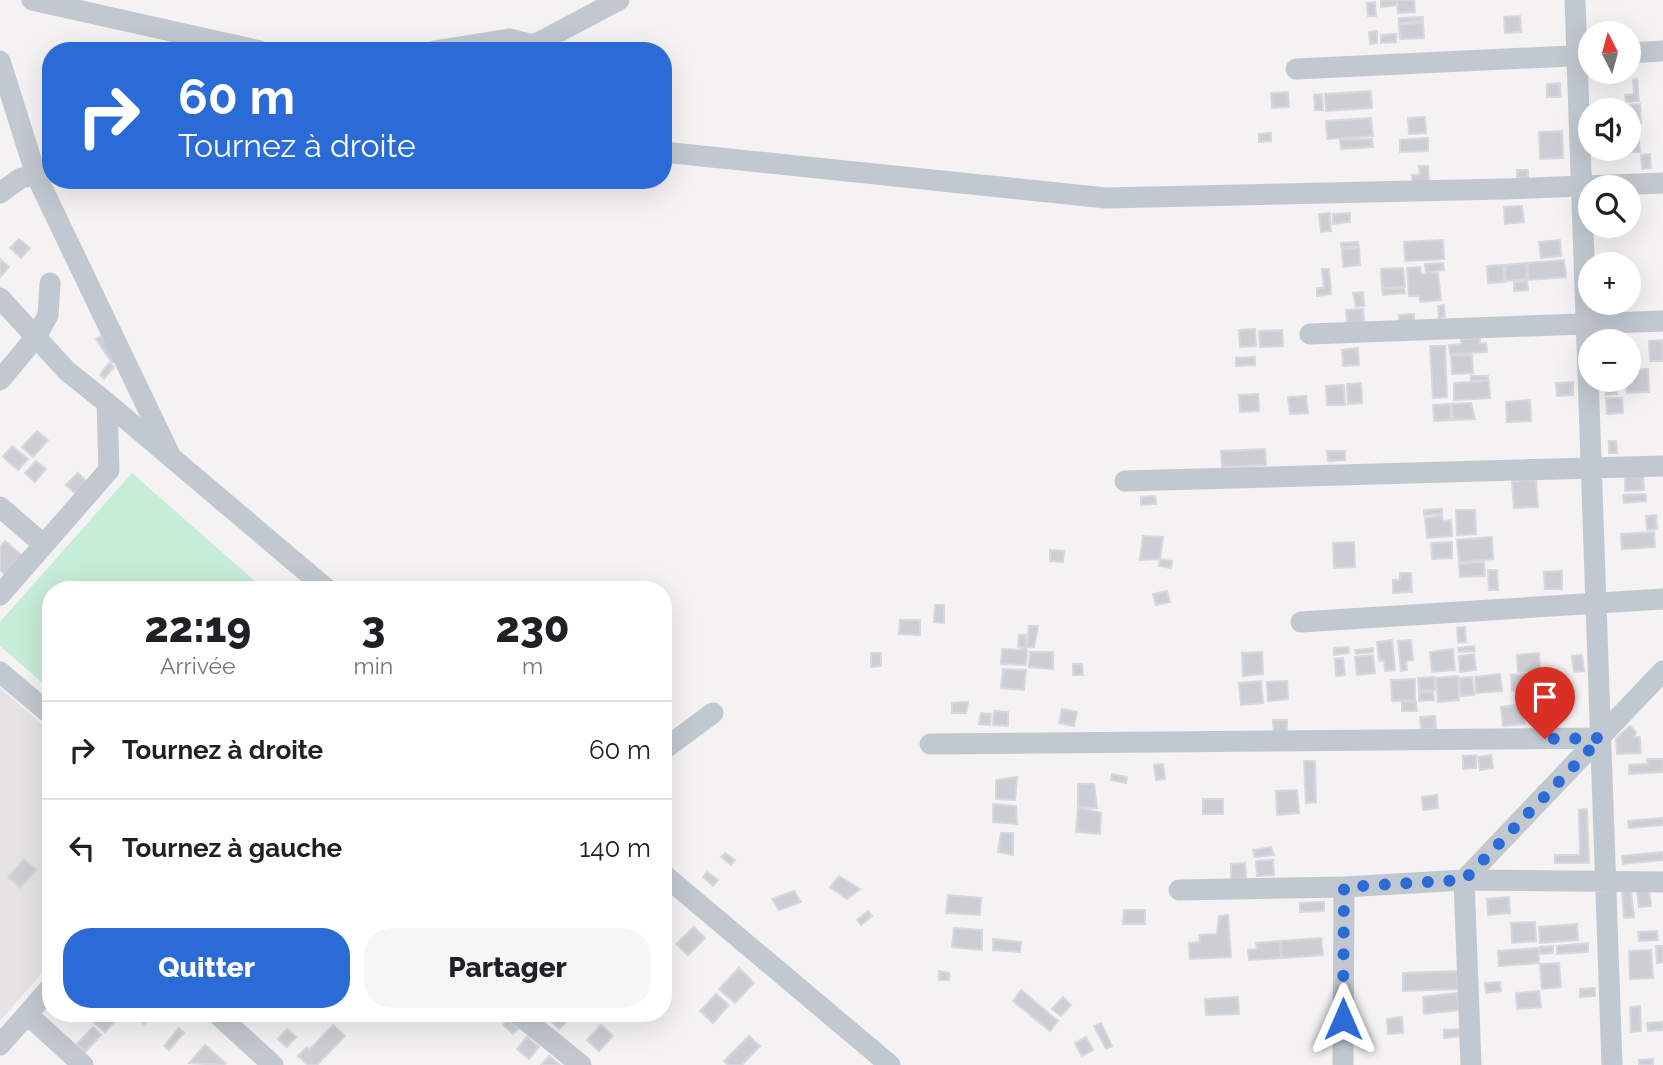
<!DOCTYPE html>
<html lang="fr">
<meta charset="utf-8">
<style>
:root{--surface:#fff;--page:#f6f6f6;--text:#202124;--muted:#757577;--line:#e0e0e0;--accent:#2a6bd6}
body{margin:0;font-family:Raleway,sans-serif;background:var(--page);color:var(--text);height:100vh;display:flex;flex-direction:column;font-size:26px;white-space:nowrap}
*{box-sizing:border-box;margin:0}
p{font-size:23px;color:var(--muted)}
.icon{flex:none;width:38px;height:38px;fill:none;stroke:currentColor;stroke-width:2;stroke-linecap:round;stroke-linejoin:round}
.map{position:relative;flex:1;overflow:hidden}
.drawer{position:absolute;left:42px;top:581px;width:630px;height:441px;display:flex;flex-direction:column;background:var(--surface);border-radius:28px;box-shadow:0 7px 28px #0002}
.drawer>*{flex:none}
.banner{position:absolute;left:42px;top:42px;width:630px;height:147px;border-radius:28px;box-shadow:0 7px 28px #0002;background:#2a6bd6;color:#fff;overflow:hidden}
.needle{width:46px;rotate:354deg}
.tools{position:absolute;left:1578px;top:21px;display:grid;gap:14px}
.tools a{display:grid;place-items:center;width:63px;height:63px;border-radius:50%;background:var(--surface);box-shadow:0 7px 28px #0002;font-size:35px}
.pin{position:absolute;display:grid;place-items:center;width:60px;height:60px;color:#fff;margin:-72px -30px;border-radius:50% 50% 50% 0;rotate:-45deg;box-shadow:0 0 7px #0007}
.pin .icon{rotate:45deg}
.me{position:absolute;width:77px;margin:-38px;rotate:0deg;stroke-linejoin:round;filter:drop-shadow(0 0 5px #0008)}
.turn{display:flex;align-items:center;gap:24px;height:147px;padding:0 21px;font-size:32px}
.turn .icon{width:91px;height:91px;stroke-width:2.5}
.turn b{display:block;font-size:49px;line-height:60px}
.eta{display:flex;justify-content:space-evenly;align-items:center;height:119px;text-align:center}
.eta b{font-size:42px;font-weight:800;line-height:49px}
.primary-button{display:flex;gap:14px;margin-top:auto;padding:14px 21px}
.primary-button a{flex:1;height:80px;border-radius:28px;background:var(--accent);color:#fff;font-size:28px;font-weight:800;line-height:80px;text-align:center}
.primary-button a+a{background:var(--page);color:var(--text)}
ul{padding:0;list-style:none}
li{display:flex;align-items:center;gap:21px;height:98px;padding:0 21px;border-top:2px solid var(--line)}
li div{flex:1}
li b{display:block;font-size:26px}
li em{font-style:normal}
.map>svg:first-child{display:block}
.education{fill:#e5e3e3}
.green{fill:#c5edd7}
.building{fill:#ccced4;stroke:#d7d8dd;stroke-width:2}
.lines{fill:none;stroke-linecap:round;stroke-linejoin:round}
.minor{stroke:#c1c8cf;stroke-width:21}
.route{stroke:#2a6bd6;stroke-width:12;stroke-dasharray:0 21.6}
</style>
<div class="map">
<svg width="1663" height="1065" viewBox="0 0 1663 1065">
<rect width="100%" height="100%" fill="#f4f2f2"/>
<path class="education" d="M0,688L51,732V963L0,1021Z"/>
<path class="green" d="M132,473L265,590H51V690L0,646V622Z"/>
<path class="building" d="M1397,0V5L1381,7V1Z
M1397,0H1414L1415,12L1398,13Z
M1375,2L1376,16H1368L1367,3Z
M1520,16L1521,32L1505,33L1504,17Z
M1423,17V21L1399,23V18Z
M1423,23L1424,38L1400,39L1399,24Z
M1377,31V43L1370,44L1369,32Z
M1396,34V42L1381,43V35Z
M1596,72H1618L1619,78L1596,79Z
M1637,79L1639,101L1626,102L1625,95L1634,94L1633,80Z
M1560,83L1561,97H1547V84Z
M1371,91L1372,108L1326,111L1325,94Z
M1288,92L1289,107L1272,108L1271,93Z
M1322,94L1323,110H1315L1314,95Z
M1640,104L1641,123L1629,124V110H1614L1613,106Z
M1425,117L1426,133L1409,134L1408,118Z
M1371,118L1373,136L1327,139L1326,121Z
M1638,129L1640,152L1620,153L1619,149H1629V130Z
M1562,131L1563,158L1540,159L1539,132Z
M1271,133V141L1259,142V134Z
M1428,138V151L1400,152V140Z
M1372,139L1373,147L1341,149L1340,140Z
M1650,154L1651,168L1642,169L1641,155Z
M1419,166H1428L1429,184L1413,185L1412,175L1420,174Z
M1517,170H1528V177L1517,178Z
M1522,206L1524,222L1505,224L1504,207Z
M1330,213L1331,231L1321,232L1319,214Z
M1350,213V222L1333,224V214Z
M19,239L30,248L21,258L10,248Z
M1443,240L1444,259L1405,261L1404,242Z
M1560,240L1561,256L1541,258L1539,242Z
M1358,242L1359,246L1341,247V243Z
M1359,248L1360,265L1343,267L1342,249Z
M0,259L9,267L0,277Z
M1564,260L1566,277L1529,280L1527,263Z
M1443,263L1444,270L1426,272L1425,264Z
M1526,263L1527,279L1506,281L1505,265Z
M1503,265L1504,282L1488,283L1487,266Z
M1420,267L1421,274L1438,273L1441,300L1420,302L1419,296H1409L1407,268Z
M1403,268L1405,287L1382,288L1381,269Z
M1322,269H1329L1331,294L1317,296V288H1324Z
M1527,281L1528,290L1514,291V282Z
M1404,288L1405,293L1383,295L1382,289Z
M1363,292L1364,306L1356,307L1353,293Z
M1444,305L1445,317L1439,318L1438,306Z
M1363,309L1364,322L1347,324L1346,310Z
M1414,314V321L1399,322V315Z
M1255,329L1256,346L1240,347L1239,330Z
M1282,330L1283,346L1260,347L1259,331Z
M101,336L117,360L112,363L96,339Z
M1480,338V343H1486L1487,352L1450,354L1449,345L1461,344V339Z
M1663,340V361H1650L1649,341Z
M1430,346H1445L1447,397L1433,398Z
M1358,348L1359,365L1343,366L1342,350Z
M1472,355L1473,373L1452,374L1451,356Z
M1255,357V365L1236,366V358Z
M109,363L114,367L104,379L100,375Z
M1648,369L1649,392L1627,393L1626,380H1629V370Z
M1471,376H1488V380L1471,381Z
M1605,380H1616L1617,394L1606,395Z
M1489,381L1490,398L1454,400V383Z
M1573,382V395L1557,396L1556,383Z
M1361,383L1362,403L1348,404L1347,384Z
M1344,385L1345,405H1327L1326,386Z
M1258,394L1259,411L1240,412L1239,395Z
M1306,396L1308,413L1290,414L1288,397Z
M1606,398H1622L1623,413L1607,414Z
M1530,400L1531,421L1507,422L1506,402Z
M1471,403L1475,419L1453,420L1452,404Z
M1450,404L1451,420L1434,421L1433,405Z
M37,431L48,440L33,457L22,447Z
M1609,441H1616L1617,453H1609Z
M12,446L28,459L18,470L3,457Z
M1265,449L1266,465L1222,467L1221,451Z
M1327,451H1345V460L1328,461Z
M36,461L46,469L35,482L25,473Z
M78,473L90,485L79,497L66,485Z
M1643,476L1644,490L1625,491V477Z
M1536,480L1538,507L1514,508L1512,481Z
M1645,494L1646,501L1624,503L1623,495Z
M1155,496L1156,504L1141,505V497Z
M1442,509V514L1424,515V510Z
M1456,510H1475L1476,534L1457,535Z
M1656,515L1657,529L1647,530L1646,516Z
M1442,516L1443,521L1451,520L1452,536L1427,538L1425,518Z
M1654,532L1655,547L1622,549L1621,534Z
M1143,536L1163,537L1160,559L1140,560Z
M1492,537L1493,559L1459,562L1457,540Z
M5,541L25,558L8,577L0,570V547Z
M1354,542L1355,567L1334,568L1333,543Z
M1452,542V558L1432,559L1431,543Z
M1050,550L1064,551L1063,562L1050,561Z
M1160,559L1172,561L1171,568L1159,566Z
M1484,562L1485,576L1460,577L1459,564Z
M1488,570H1497L1498,590H1489Z
M1562,571V589H1545L1544,572Z
M1400,573H1411L1412,592L1393,593V580H1400Z
M1167,591L1170,602L1156,605L1153,594Z
M935,605H944V623L934,622Z
M900,620H920V635L899,634Z
M1029,626H1038L1034,647H1027Z
M1465,627L1466,642L1458,643L1457,628Z
M1019,635H1026V648L1018,647Z
M1392,640L1395,670L1385,671L1384,660L1379,661L1377,642Z
M1411,640L1413,660L1406,661L1407,670L1401,671L1398,641Z
M1474,646L1475,651L1459,652L1458,648Z
M1348,647L1349,653L1334,655V648Z
M1373,648V652L1356,654L1355,650Z
M1002,649L1027,650L1026,665L1001,664Z
M1453,649L1455,670L1432,672L1430,652Z
M1030,652H1053V669L1029,667Z
M1262,652L1263,674L1243,676L1242,653Z
M871,653H881V666L871,667Z
M1539,653L1540,670L1518,672L1517,655Z
M1474,654L1476,670L1460,672L1459,656Z
M1373,655L1375,673L1357,675L1355,657Z
M1582,655L1584,671L1574,672L1572,656Z
M1343,658L1345,675L1336,676L1335,659Z
M1073,664H1082L1083,675H1073Z
M1003,669L1026,670L1024,690L1001,688Z
M1541,673L1542,689L1512,691L1511,675Z
M1500,674L1502,691L1476,693L1475,677Z
M1458,676L1459,700L1438,702L1436,678Z
M1434,677L1435,690L1419,691L1418,678Z
M1472,677L1474,695L1461,696L1460,678Z
M1415,679V700L1392,701L1391,680Z
M1261,681L1263,703L1241,705L1239,683Z
M1287,681L1288,699L1268,701L1267,682Z
M1433,692L1434,700L1419,701V693Z
M968,702L966,713H952V703Z
M1402,702H1416L1417,711H1402Z
M1523,704L1525,724L1503,726L1501,707Z
M1062,709L1077,712L1074,726L1059,723Z
M994,711L1008,712V726L993,725Z
M981,713L991,714L990,725L979,724Z
M1435,716L1436,728L1421,730L1420,717Z
M1273,720H1287V733H1274Z
M1630,726L1636,732L1634,737H1640L1641,753L1617,754L1616,738Z
M1476,755V768L1463,769V756Z
M1491,755L1493,768L1480,770L1478,757Z
M1647,759H1663V772L1629,774V765L1648,764Z
M1304,761H1315L1316,802L1306,803Z
M1163,764L1165,779L1156,780L1154,765Z
M1112,774L1127,777L1126,783L1111,780Z
M1017,777L1015,800L996,799V780Z
M1078,784H1094L1097,808L1078,807Z
M1297,790L1299,813L1277,815L1276,791Z
M1437,795L1438,808L1423,810L1422,797Z
M1203,799H1223V814H1203Z
M993,804L1016,806L1017,824L993,822Z
M1078,807L1101,813L1100,834L1076,832Z
M1587,809L1589,863H1555V855H1580L1579,810Z
M1663,818V825L1629,828L1628,821Z
M1001,833H1013V855L998,852Z
M1271,847L1274,855L1255,857L1253,850Z
M1663,852V860L1623,864L1622,856Z
M725,853L735,860L731,865L721,857Z
M24,859L37,870L20,888L8,877Z
M1273,860L1274,875L1257,876L1256,861Z
M1245,863L1246,878L1231,879V864Z
M707,872L718,880L713,886L703,877Z
M839,876L860,889L847,899L830,887Z
M1649,890L1651,906L1639,907L1637,891Z
M794,891L801,902L779,910L772,899Z
M1622,891H1631L1634,917L1624,918Z
M948,895L981,898L980,915L946,913Z
M1509,897L1510,913L1488,915L1487,899Z
M1324,902V911L1300,912V903Z
M1124,910H1145V924H1123Z
M868,911L872,916L861,925L857,920Z
M1228,915L1231,957L1190,959L1189,943L1200,942L1199,935L1217,934L1219,916Z
M1535,922L1536,941L1512,943L1511,923Z
M1577,924L1578,940L1540,943L1539,927Z
M694,927L705,938L688,955L676,944Z
M954,928L982,930V950L952,947Z
M1657,931L1658,940L1639,941L1638,932Z
M1321,938L1323,955L1282,958L1281,941Z
M993,939L1021,942L1020,952L993,950Z
M1280,941L1281,958L1249,960L1248,950L1257,949L1256,943Z
M1588,943V952L1557,954V946Z
M1553,946V953L1540,954V947Z
M1656,946H1663V962L1657,963Z
M1538,948L1539,963L1499,966L1498,951Z
M1651,950L1653,978L1630,979L1629,951Z
M1559,963L1561,987L1542,989L1540,964Z
M739,968L754,983L735,1003L719,989Z
M939,971L949,973V980H939Z
M1457,971L1458,989L1403,991V973Z
M1500,982L1501,991L1486,993L1485,983Z
M1595,988V996L1580,997V989Z
M1021,990L1058,1021L1050,1031L1013,1001Z
M1539,991L1541,1007L1517,1009L1516,993Z
M1457,993L1459,1010L1424,1014L1423,997Z
M716,994L729,1005L713,1023L700,1011Z
M1063,997L1071,1005L1061,1016L1052,1009Z
M1238,997L1239,1014L1206,1015L1205,999Z
M1640,1006L1641,1031L1631,1032L1630,1007Z
M104,1013H115L119,1017L105,1032L94,1023Z
M132,1013H154L144,1024Z
M543,1013H555L565,1023L559,1029Z
M1402,1017L1403,1033L1388,1034L1387,1019Z
M508,1019L518,1029L513,1034L503,1025Z
M1663,1022V1030L1648,1031L1647,1023Z
M1101,1023L1112,1046L1106,1049L1094,1026Z
M333,1025L345,1036L317,1065H308L298,1056L307,1047L309,1050Z
M601,1025L613,1036L599,1051L587,1040Z
M93,1027L101,1035L85,1052L77,1044Z
M179,1028L184,1033L169,1050L164,1046Z
M287,1029L296,1037L287,1047L278,1039Z
M1460,1029V1036L1444,1038V1030Z
M749,1036L760,1046L742,1065H728L724,1061Z
M527,1037L539,1047L529,1059L517,1049Z
M1086,1037L1093,1050L1082,1056L1075,1043Z
M205,1045L226,1063L224,1065L189,1063Z
M549,1056L560,1065H541Z
M1653,1059V1065H1639V1060Z"/>
<g class="lines">
<path class="minor" d="M32,0L260,51
M1575,0L1612,1065
M434,51L509,39L534,45L619,0
M1629,53L1663,51
M0,61L36,175L171,457
M1296,69L1591,55
M663,152L1106,198L1503,189L1663,183
M0,193L21,178L49,173
M0,298L67,371L107,403L109,470L0,595
M1310,334L1663,321
M0,380L36,337L48,315L50,283
M107,403L328,590
M1125,481L1663,466
M0,507L44,545
M1301,622L1663,599
M0,672L51,715
M930,744L1601,738
M663,750L713,713
M663,874L890,1065
M1179,890L1344,887L1464,880L1663,882
M216,1013L273,1065
M517,1013L581,1065
M27,1014L83,1065
M0,1045L51,987
M1343,1065L1344,887
M1471,1065L1464,880L1663,671"/>
</g>
<g class="lines">
<path class="route" d="M1343,1019L1344,887L1464,880L1601,738L1545,739"/>
</g>
</svg>
<div class="tools">
<a><svg class="needle" viewBox="-14 -14 28 28"><path d="M0-13l5 13h-10z" fill="#e53935"/><path d="M0 13l5-13h-10z" fill="#757577"/></svg></a>
<a><svg class="icon" aria-label="sound" viewBox="0 0 24 24"><path d="M4 9h4l5-4v14l-5-4H4zM17 9q2 3 0 6"/></svg></a>
<a><svg class="icon" aria-label="search" viewBox="0 0 24 24"><circle cx="10" cy="10" r="6"/><path d="M15 15l6 6"/></svg></a>
<a>+</a>
<a>−</a>
</div>
<div class="pin" style="left:1545px;top:739px;background:#d93025"><svg class="icon" aria-label="arrive" viewBox="0 0 24 24"><path d="M6 21V4h12l-3 4 3 4H6"/></svg></div>
<svg class="me" style="left:1343px;top:1019px" viewBox="-20 -20 40 40"><path d="M0-17L14 15 0 8-14 15z" fill="#2a6bd6" stroke="#fff" stroke-width="4"/></svg>
<div class="banner">
<div class="turn"><svg class="icon" aria-label="right" viewBox="0 0 24 24"><path d="M7 20v-9h11M14 6l5 5-5 5"/></svg><div><b>60 m</b>Tournez à droite</div></div>
</div>
<section class="drawer">
<div class="eta">
<div><b>22:19</b><p>Arrivée</p></div>
<div><b>3</b><p>min</p></div>
<div><b>230</b><p>m</p></div>
</div>
<ul>
<li><svg class="icon" aria-label="right" viewBox="0 0 24 24"><path d="M7 20v-9h11M14 6l5 5-5 5"/></svg><div><b>Tournez à droite</b></div><em>60 m</em></li>
<li><svg class="icon" aria-label="left" viewBox="0 0 24 24"><path d="M17 20v-9H6M10 6l-5 5 5 5"/></svg><div><b>Tournez à gauche</b></div><em>140 m</em></li>
</ul>
<div class="primary-button"><a>Quitter</a><a>Partager</a></div>
</section>
</div>
